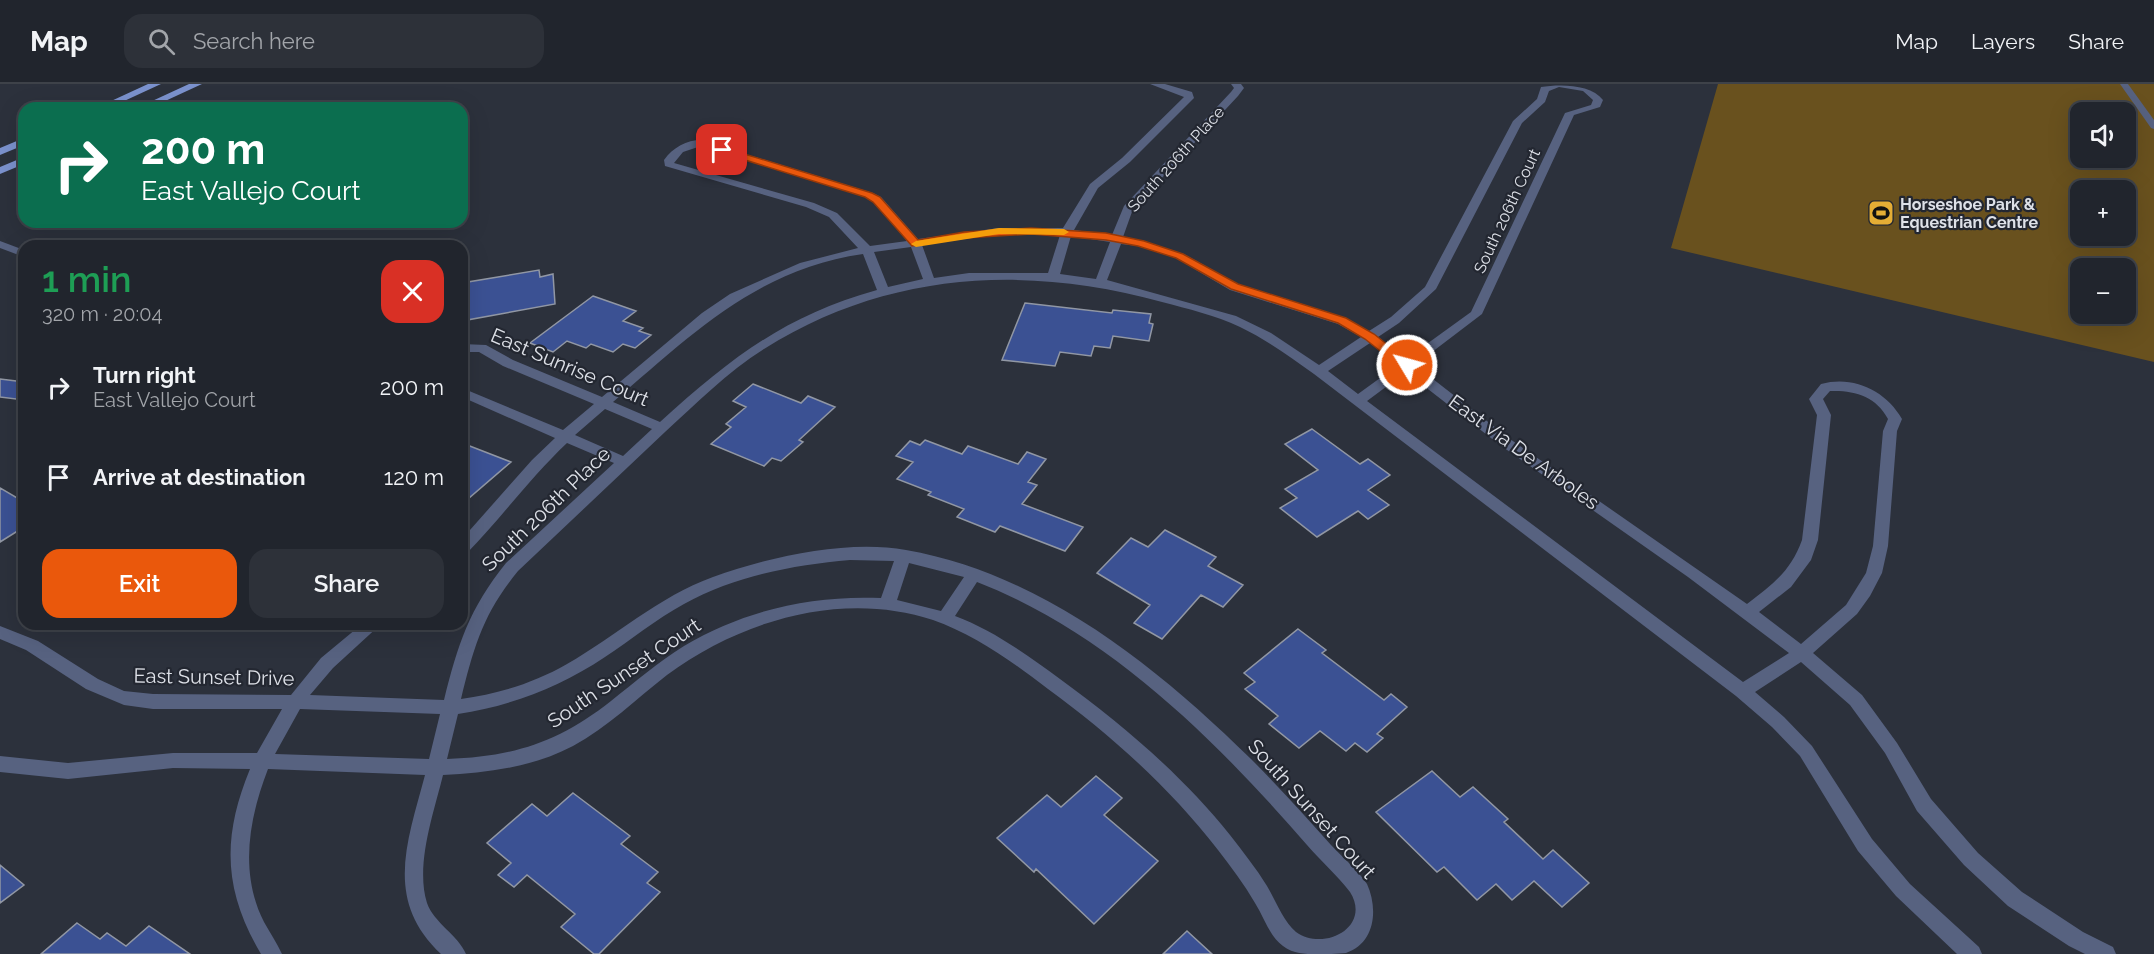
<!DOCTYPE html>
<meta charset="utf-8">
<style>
:root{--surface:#21252d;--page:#2d3139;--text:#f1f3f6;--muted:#a2a5aa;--line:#3e4249;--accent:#ea580c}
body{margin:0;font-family:Raleway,sans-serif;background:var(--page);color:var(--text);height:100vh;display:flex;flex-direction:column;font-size:22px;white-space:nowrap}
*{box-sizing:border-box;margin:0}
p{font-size:20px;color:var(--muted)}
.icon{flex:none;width:33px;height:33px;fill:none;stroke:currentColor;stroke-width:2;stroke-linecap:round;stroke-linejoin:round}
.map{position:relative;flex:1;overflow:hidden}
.sheet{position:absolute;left:18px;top:156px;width:450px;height:390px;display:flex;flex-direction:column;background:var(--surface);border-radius:18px;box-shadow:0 6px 24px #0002,0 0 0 2px var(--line)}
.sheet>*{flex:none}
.top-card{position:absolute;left:18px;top:18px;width:450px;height:126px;border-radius:18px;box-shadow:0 6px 24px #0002,0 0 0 2px var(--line);background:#0b6e4f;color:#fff;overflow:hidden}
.controls{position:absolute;left:2070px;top:18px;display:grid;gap:12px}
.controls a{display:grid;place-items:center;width:66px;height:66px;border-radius:12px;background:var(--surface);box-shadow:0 6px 24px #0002,0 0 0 2px var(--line);font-size:30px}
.pin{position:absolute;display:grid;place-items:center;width:51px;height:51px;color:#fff;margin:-26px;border-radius:12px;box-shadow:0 3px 9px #0006}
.me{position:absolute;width:66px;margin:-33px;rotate:307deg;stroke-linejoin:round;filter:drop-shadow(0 0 4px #0008)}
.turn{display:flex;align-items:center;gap:21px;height:126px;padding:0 24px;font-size:27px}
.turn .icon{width:78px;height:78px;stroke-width:2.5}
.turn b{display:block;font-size:42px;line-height:51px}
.round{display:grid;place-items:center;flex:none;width:63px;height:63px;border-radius:18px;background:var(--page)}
.summary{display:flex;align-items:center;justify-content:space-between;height:102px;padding:0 24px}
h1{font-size:36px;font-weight:600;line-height:45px;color:#1e9e55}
.primary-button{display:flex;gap:12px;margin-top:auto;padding:12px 24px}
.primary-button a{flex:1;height:69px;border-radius:18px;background:var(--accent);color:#fff;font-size:24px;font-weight:600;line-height:69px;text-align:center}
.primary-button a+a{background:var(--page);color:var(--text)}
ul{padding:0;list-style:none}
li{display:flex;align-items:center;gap:18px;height:90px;padding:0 24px}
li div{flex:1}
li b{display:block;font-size:22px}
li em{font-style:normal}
header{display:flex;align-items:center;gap:36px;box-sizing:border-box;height:84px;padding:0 30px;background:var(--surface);border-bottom:2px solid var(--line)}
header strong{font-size:28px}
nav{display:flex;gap:33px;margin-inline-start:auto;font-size:21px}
.search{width:420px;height:54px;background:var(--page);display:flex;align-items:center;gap:15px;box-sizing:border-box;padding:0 21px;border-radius:18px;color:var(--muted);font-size:22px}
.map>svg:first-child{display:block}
.green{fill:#69511e;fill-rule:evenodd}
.building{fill:#3b5193;stroke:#9197a4;stroke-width:1.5}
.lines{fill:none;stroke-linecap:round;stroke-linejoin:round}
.service{fill:#576280;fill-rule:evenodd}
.minor{fill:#576280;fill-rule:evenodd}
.primary{fill:#7b92ce;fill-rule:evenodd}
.route{fill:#ea580c;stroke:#983908;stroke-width:1.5}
.slow{fill:#f59e0b}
.labels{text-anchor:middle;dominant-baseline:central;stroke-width:4.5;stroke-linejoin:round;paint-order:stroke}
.far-street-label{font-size:16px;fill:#dee1e8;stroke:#232731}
.far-poi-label{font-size:16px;font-weight:bold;fill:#dee1e8;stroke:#232731;text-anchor:start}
.street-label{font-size:20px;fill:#dee1e8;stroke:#232731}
</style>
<header>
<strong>Map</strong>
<div class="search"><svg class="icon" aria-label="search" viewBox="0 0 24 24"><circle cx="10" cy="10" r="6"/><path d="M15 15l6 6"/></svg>Search here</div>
<nav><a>Map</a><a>Layers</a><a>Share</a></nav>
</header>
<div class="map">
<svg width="2154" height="870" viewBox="0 0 2154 870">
<rect width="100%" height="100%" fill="#2c313c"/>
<path class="green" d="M1718,0H2154V278L1671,164ZM2080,28H2126V74H2080ZM2080,106H2126V152H2080ZM2080,184H2126V230H2080Z"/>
<path class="building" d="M539,186L540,193L553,190L555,220L467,236V230L462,231V199Z
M593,212L636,227L623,237L643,244L639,247L651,251L635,264L623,260L613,268L591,260L586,264L567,257L553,268L530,259Z
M1025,219L1112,229L1113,226L1151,230L1149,239L1153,240L1149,257L1113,252L1110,264L1094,262L1091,272L1060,268L1055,282L1002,276Z
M0,295L24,298V316L0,313Z
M753,300L801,319L808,312L835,323L799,356L803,358L781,377L772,374L764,382L711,360L731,343L726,340L746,323L733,317Z
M1312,345L1360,380L1368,375L1390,391L1368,406L1389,421L1368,435L1358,427L1317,453L1280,424L1297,414L1285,405L1318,386L1285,360Z
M925,356L962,370L968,362L1018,380L1027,368L1046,375L1028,398L1037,401L1022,420L1083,443L1065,467L1000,442L995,448L957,433L964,425L928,411L931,408L897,395L913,378L896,372L910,357L920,361Z
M462,359L511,378L462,420Z
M0,404L24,418V443L0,458Z
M1165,446L1216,473L1208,482L1243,501L1223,523L1201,511L1162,555L1134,539L1150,521L1097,489L1131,454L1148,463Z
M1298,545L1326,566L1322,569L1384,616L1391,610L1407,623L1377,650L1383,654L1367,668L1355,659L1346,667L1320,647L1299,664L1269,640L1278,632L1245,605L1255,598L1244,589Z
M1432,687L1460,713L1473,703L1508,735L1504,738L1543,775L1553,766L1589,799L1562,823L1534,797L1512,816L1496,800L1477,816L1444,783L1437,788L1376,728Z
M1096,692L1122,714L1104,731L1158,777L1094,840L1036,785L1034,788L997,754L1047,711L1061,723Z
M573,709L630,752L621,760L658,788L647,799L660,808L599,870H594L561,843L575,830L527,791L514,803L498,791L511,779L487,759L532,720L547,732Z
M0,781L24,801L0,819Z
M77,839L100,855L107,849L126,862L149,842L190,870H41Z
M1187,847L1212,870H1163Z"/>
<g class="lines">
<path class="service" d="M2120,0H2128L2154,36V45L2151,44Z
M0,157L24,166V173L0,164Z"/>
<path class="minor" d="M1150,0H1165L1192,8L1194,14L1130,78L1098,104L1074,146L1112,151L1124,122L1231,8L1234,4L1231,0H1241L1244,4L1238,12L1133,125L1123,153L1144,157L1184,170L1238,200L1346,234L1369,247L1391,233L1425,203L1513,37L1537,15L1541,3C1560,0 1591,0 1603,16L1600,23L1574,31L1482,230L1415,281L1510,355L1747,520C1773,500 1791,487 1802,456L1817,331L1809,315L1821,300C1854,291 1886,307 1902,335L1897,347L1888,462L1882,489L1870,512L1857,530L1813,569L1862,611L1897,659L1931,715L1978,769L2022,808L2083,848L2113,863L2116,870H2085L2069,862L2008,822L1964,781L1917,727L1885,669L1850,621L1801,578L1755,608L1784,633L1812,662L1872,755L1910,800L1979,863L1982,870H1957L1896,812L1858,767L1800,672L1772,643L1736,612L1314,290C1290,273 1267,256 1240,243C1215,231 1188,225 1162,218C1024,180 887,188 764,265C727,288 696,320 665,348C616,394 567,441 518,487C483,530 474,562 461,615C498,610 534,599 567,580C616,552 658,513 713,493C769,473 847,455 906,466C1042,490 1155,581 1251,675C1279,703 1305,732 1331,761C1343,774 1357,785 1367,800C1378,824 1376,859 1346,869C1337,870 1326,870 1317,870C1304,870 1294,870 1283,862C1269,852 1264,833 1255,819C1244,800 1231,783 1218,766C1170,704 1111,651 1048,605C1013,578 975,551 933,536C843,506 741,536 667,591C636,615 608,643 573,662C533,683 488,689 443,691C434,728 415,781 427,819C434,839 458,851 466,870H441C383,816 408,756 425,691L268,685C249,734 239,789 264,838C270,849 277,859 282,870H261C223,806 222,753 250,685L173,684L68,695L0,688V672L68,679L173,669H257L282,625H153L124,621L86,605L26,566L0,555V542L38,557L98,595L124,607L153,610L291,611L321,574L362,540H381L333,584L310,611L444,616C458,560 469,525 506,479L614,379L567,359C531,393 502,433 467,469L462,471V455L532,376L555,354L462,313V304L563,346L594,320L503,282L479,268H462V260L486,261L513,276L602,313L702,229L730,210L800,179L858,164L829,133L806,123L665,82L664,76C678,56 705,49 726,64L873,109L881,113L918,155L999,144H1063L1090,100L1122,74L1184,13ZM1559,3L1583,7L1593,16L1591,21L1565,29L1471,228L1406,275L1378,253L1399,239L1436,205L1522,39L1545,18L1549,7ZM701,62L865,113L873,117L907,157L870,162L837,129L814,119L674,79L683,68ZM999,150L1060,151L1048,189H969L934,194L922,161ZM1071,152L1110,158L1096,195L1060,190ZM1121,160L1138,162L1176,174L1230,206L1338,240L1361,253L1319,281L1271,249L1236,232L1107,196ZM911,163L923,195L888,203L874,168ZM863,170L877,206C784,232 731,274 660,338L613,318C690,252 757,185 863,170ZM1370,259L1398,281L1358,310L1328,287ZM1406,288L1500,361L1688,493L1789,569L1743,598L1367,317ZM1830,307C1854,306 1876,312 1888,335L1883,347L1873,462L1866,489L1846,521L1801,560L1759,528L1791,503L1811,476L1818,456L1831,331L1823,315ZM605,325L652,345L623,372L575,351ZM850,476L894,477L881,514C812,511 745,526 684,562C658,578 635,598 611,617C559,658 513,673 447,675L458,630C511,622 560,603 605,573C631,556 656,535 684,520C735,492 793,481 850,476ZM909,479L964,493L941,527L897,516ZM977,498C1108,549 1216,656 1307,761C1321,777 1337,791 1350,808C1372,843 1324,868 1296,848C1283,837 1276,817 1267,802C1256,784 1243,768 1230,751C1182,691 1122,640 1060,595C1027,571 993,546 955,532ZM300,625L440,630L429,675L275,670Z"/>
<path class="primary" d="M148,0H161L109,24H96Z
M189,0H202L150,24H137Z
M24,54V61L0,71V64Z
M24,73V80L0,90V83Z"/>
</g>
<path class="route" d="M719,64H725L872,109L880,113L918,156L964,148L1031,144L1106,149L1144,157L1183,170L1238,200L1346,234L1374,250L1413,281L1411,284H1402L1365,255L1338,239L1231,205L1176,174L1138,162L1106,156L1031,150L964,154L912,162L873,118L865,113L719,68Z"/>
<path class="slow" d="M999,144L1064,145L1069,148L1064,151L999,150L916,163L911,160L916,157Z"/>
<defs>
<g id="stadium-square" transform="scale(1.35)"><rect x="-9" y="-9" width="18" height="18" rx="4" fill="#e4ad35" stroke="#232731"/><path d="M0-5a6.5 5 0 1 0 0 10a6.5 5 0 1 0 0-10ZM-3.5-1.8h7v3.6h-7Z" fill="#111"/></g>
</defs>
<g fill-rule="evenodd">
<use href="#stadium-square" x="1881" y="129"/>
</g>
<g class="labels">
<g class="far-street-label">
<text transform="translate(1176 75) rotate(-48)">South 206th Place</text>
<text transform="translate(1507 127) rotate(-65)">South 206th Court</text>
</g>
<g class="far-poi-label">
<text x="1900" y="120">Horseshoe Park &amp;<tspan x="1900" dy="18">Equestrian Centre</tspan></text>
</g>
<g class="street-label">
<text transform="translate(570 283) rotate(23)">East Sunrise Court</text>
<text transform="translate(1524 368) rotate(36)">East Via De Arboles</text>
<text transform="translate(546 425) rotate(-44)">South 206th Place</text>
<text transform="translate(624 589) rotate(-34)">South Sunset Court</text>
<text transform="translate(214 593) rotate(1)">East Sunset Drive</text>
<text transform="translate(1312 725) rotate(48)">South Sunset Court</text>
</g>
</g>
</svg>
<div class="controls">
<a><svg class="icon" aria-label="sound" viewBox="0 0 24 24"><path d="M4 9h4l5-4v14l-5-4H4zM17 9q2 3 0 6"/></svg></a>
<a>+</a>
<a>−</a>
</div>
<div class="pin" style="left:722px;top:66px;background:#d93025"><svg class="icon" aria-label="arrive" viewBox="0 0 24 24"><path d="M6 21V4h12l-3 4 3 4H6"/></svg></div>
<svg class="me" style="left:1407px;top:281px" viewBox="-20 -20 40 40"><circle r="17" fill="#ea580c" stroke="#fff" stroke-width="3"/><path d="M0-11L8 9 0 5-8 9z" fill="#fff"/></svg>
<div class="top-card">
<div class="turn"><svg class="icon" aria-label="right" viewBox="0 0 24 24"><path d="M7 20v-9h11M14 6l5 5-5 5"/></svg><div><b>200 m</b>East Vallejo Court</div></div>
</div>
<section class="sheet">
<div class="summary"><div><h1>1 min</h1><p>320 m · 20:04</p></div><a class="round" style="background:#d93025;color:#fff"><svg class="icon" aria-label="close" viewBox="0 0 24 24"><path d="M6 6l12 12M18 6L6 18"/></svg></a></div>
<ul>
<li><svg class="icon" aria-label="right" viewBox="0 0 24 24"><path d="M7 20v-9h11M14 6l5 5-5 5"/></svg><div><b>Turn right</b><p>East Vallejo Court</p></div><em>200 m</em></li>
<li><svg class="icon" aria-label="arrive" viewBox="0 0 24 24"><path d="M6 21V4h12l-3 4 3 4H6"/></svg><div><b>Arrive at destination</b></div><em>120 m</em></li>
</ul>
<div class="primary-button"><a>Exit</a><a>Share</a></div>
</section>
</div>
